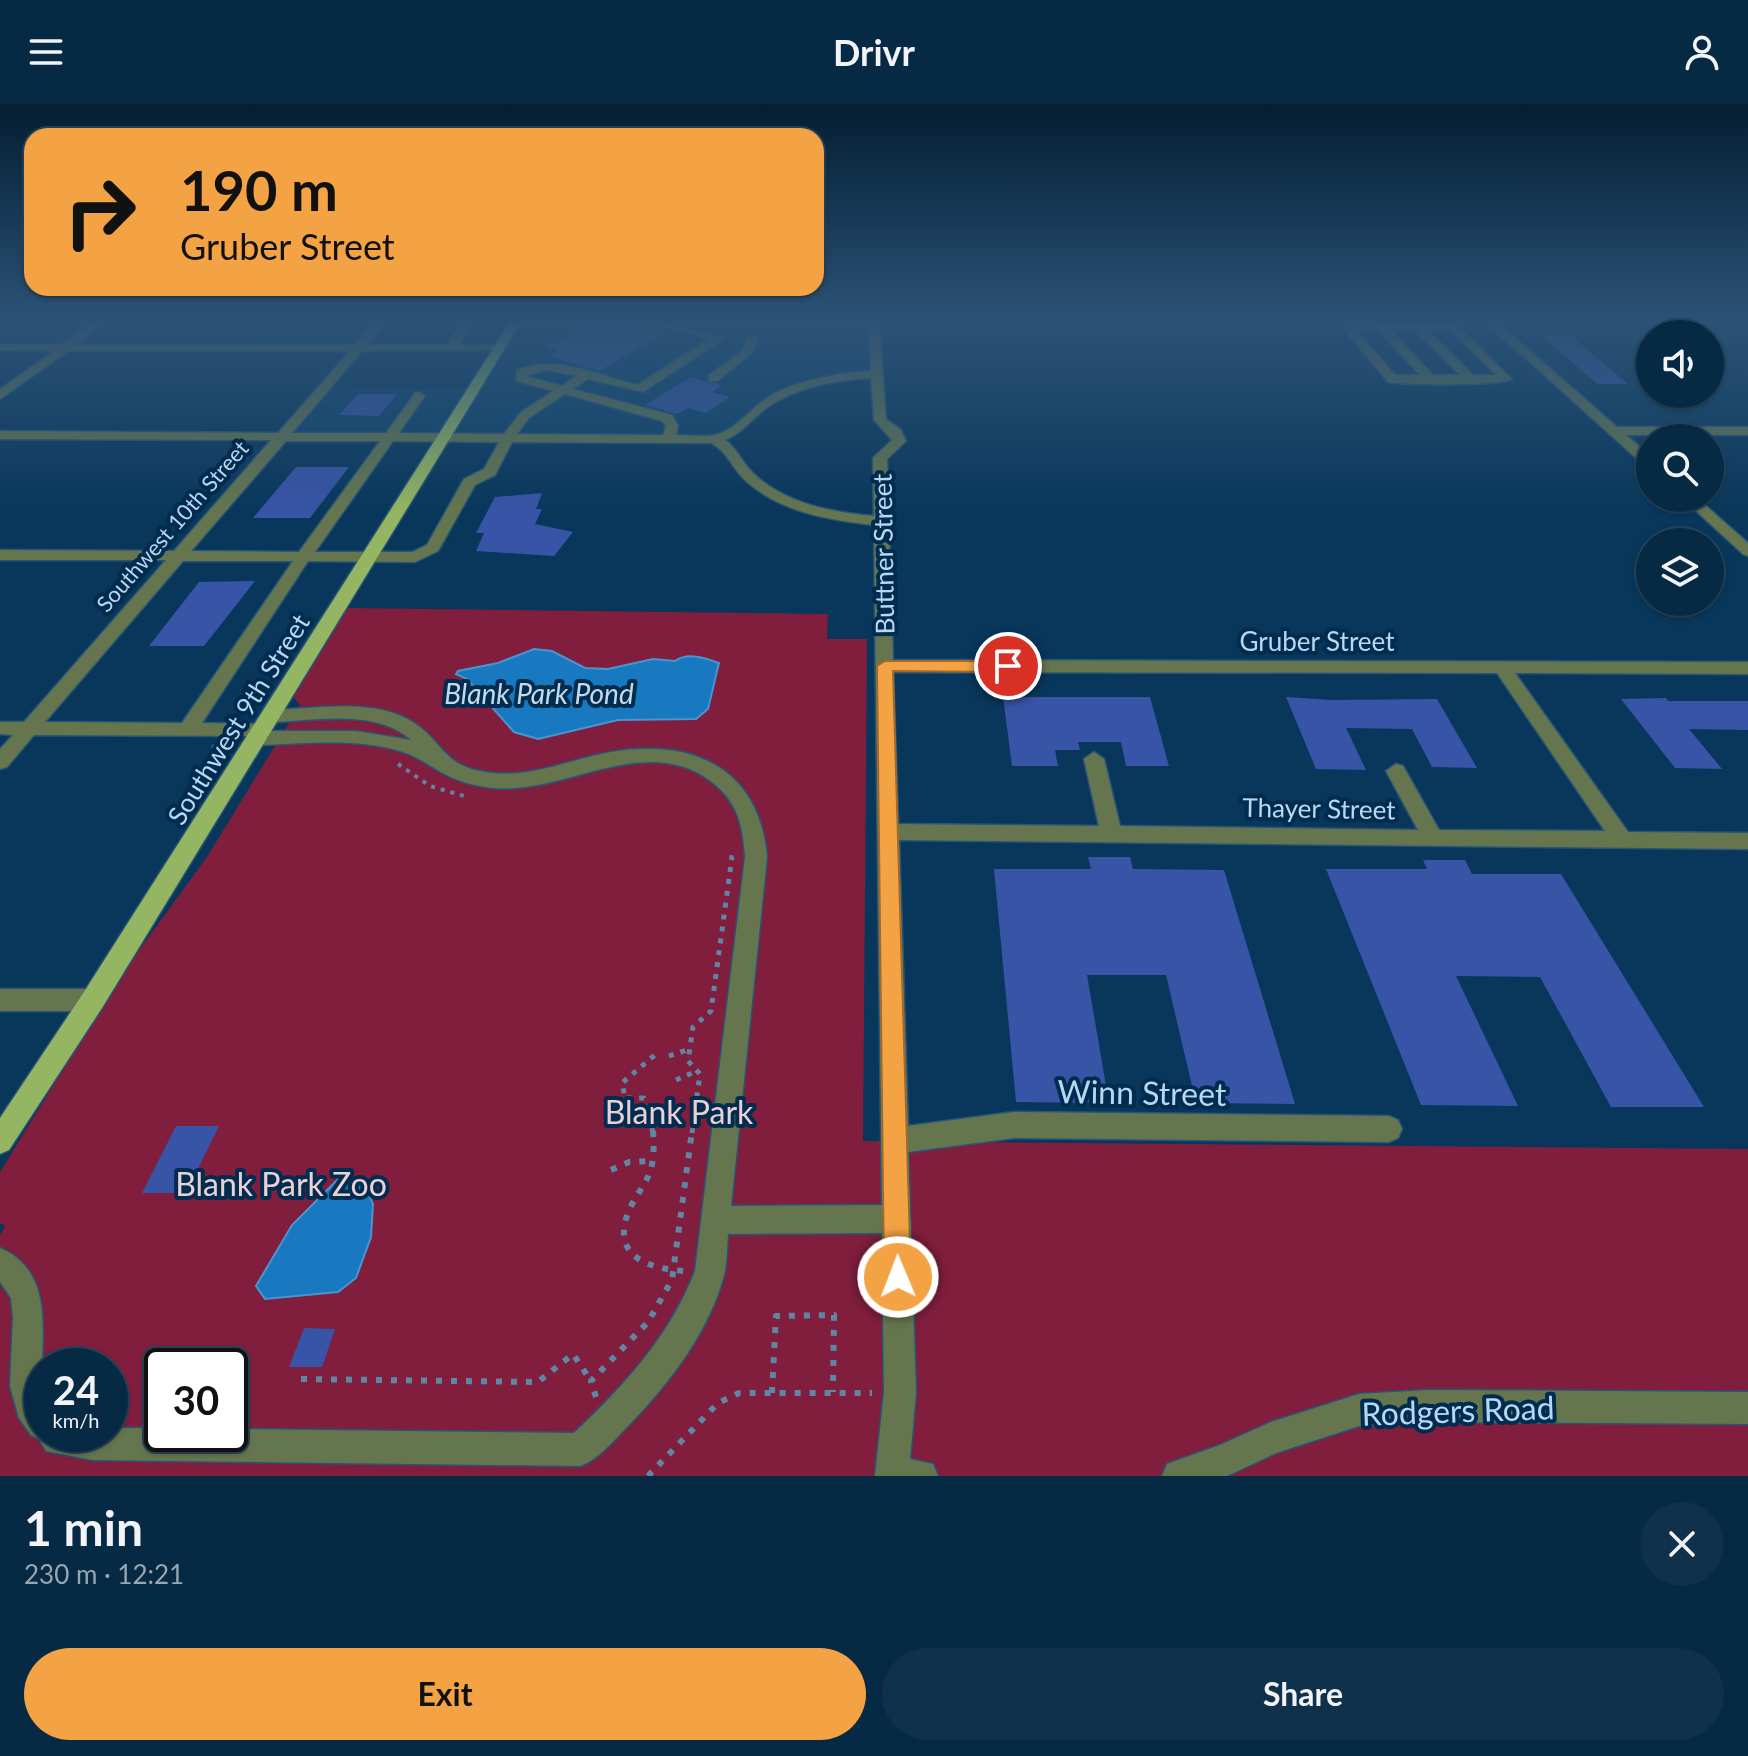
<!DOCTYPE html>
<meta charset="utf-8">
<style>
:root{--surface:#062944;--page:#0f314b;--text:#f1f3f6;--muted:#98a6b2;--line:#27455d;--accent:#f4a344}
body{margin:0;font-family:Lato,sans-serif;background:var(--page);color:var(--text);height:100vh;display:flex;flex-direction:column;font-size:30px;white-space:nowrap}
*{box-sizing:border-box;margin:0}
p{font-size:26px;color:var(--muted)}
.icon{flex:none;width:44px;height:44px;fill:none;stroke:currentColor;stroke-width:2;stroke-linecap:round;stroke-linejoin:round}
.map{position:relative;height:1372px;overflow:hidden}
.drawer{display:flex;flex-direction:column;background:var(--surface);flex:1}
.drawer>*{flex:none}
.top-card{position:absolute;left:24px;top:24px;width:800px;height:168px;border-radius:24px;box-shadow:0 2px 6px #0004,0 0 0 2px var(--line);background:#f4a344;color:#111;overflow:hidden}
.buttons{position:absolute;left:1636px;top:216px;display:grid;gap:16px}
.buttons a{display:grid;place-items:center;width:88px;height:88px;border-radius:50%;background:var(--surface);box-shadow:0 2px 6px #0004,0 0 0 2px var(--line);font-size:40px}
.speed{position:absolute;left:24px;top:1244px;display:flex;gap:16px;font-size:40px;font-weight:700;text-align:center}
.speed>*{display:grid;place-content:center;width:104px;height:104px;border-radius:50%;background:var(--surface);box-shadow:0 2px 6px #0004,0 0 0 2px var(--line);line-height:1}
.speed small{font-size:20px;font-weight:400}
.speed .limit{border:4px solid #111;border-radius:12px;background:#fff;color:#111}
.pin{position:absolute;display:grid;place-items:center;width:68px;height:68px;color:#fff;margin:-34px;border:4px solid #fff;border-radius:50%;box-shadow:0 2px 8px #0007}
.me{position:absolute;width:88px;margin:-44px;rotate:359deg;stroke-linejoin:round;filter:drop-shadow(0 0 6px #0008)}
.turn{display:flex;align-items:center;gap:28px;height:168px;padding:0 24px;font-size:36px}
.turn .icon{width:104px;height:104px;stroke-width:2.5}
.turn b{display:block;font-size:56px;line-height:68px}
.round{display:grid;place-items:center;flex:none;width:84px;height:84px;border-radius:42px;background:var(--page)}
.summary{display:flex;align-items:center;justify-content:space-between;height:136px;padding:0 24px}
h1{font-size:48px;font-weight:700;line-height:60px}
.primary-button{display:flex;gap:16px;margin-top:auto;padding:16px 24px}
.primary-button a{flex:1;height:92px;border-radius:48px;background:var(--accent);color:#111;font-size:32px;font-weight:700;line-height:92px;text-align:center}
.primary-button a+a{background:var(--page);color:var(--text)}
header{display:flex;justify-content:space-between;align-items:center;height:104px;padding:0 24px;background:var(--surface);font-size:36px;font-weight:700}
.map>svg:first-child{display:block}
.built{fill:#0d426a}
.green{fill:#811e3d;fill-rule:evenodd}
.water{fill:#1879c0;stroke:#4995cf;stroke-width:2}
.building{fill:#3754a7}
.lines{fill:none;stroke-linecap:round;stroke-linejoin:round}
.minor-casing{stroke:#285476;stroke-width:3}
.major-casing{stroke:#285476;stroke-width:3}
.path-far2{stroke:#6086a5;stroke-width:4;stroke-dasharray:4 6;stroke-linecap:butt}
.path-far1{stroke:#6086a5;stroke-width:5;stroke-dasharray:5 7;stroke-linecap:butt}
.path{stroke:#6086a5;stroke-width:6;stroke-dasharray:6 9;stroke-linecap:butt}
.minor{fill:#65764e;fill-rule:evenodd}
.major{fill:#94b662;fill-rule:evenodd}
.route{fill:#f4a344;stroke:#9f6a2c;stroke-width:2}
.labels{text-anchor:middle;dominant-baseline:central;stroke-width:8;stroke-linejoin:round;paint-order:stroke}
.far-street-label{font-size:22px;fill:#bad7f2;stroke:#002d4f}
.street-label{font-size:26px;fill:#bad7f2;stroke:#002d4f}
.water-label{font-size:28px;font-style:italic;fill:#c5d9eb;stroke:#002d4f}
.near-street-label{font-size:32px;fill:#bad7f2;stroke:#002d4f}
.near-park-label{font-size:32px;fill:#edd0d4;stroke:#002d4f}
</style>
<header><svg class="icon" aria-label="menu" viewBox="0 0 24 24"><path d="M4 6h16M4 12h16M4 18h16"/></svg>Drivr<svg class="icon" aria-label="person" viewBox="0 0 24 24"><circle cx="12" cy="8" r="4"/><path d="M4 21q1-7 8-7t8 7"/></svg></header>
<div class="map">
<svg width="1748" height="1372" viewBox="0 0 1748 1372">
<rect width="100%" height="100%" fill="#08375b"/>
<path class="built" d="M516,218H874L879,270L859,271L783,290L728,332H282L322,286L474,285Z"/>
<path class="green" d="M347,504L828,510L827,535H867L863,1037L1748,1045V1372H0V1131L5,1122L0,1119V1068L123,868L207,753L300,601L294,594L296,585ZM42,1262H110V1330H42ZM162,1262H230V1330H162Z"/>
<path class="water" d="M534,545L552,547L585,564L608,565L653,555L675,557C688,548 705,554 719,559L708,605L696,615L618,616L538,635L514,628L467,575L456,570L458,567L498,559Z
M338,1075L364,1081L373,1100L371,1133L356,1174L338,1188L265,1195L256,1182L292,1121Z"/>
<path class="building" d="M617,218L664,230L599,267L548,252L559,246L546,243L592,220L605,223Z
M1542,232H1571L1628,280H1597Z
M691,273L722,281L712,288L730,293L706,309L688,304L677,310L645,301Z
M358,290H397L379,312L339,311Z
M296,363H349L310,414H253Z
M542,389L536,405H542L535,420L573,428L554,452L476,447L484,429H476L495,393Z
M255,477L204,542H149L199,478Z
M1003,593H1150L1169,662H1126L1121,638H1078L1080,646H1055L1058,662H1012Z
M1286,593L1332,596L1437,595L1477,664L1432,663L1412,625L1346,624L1366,666L1316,665Z
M1666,594L1668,597H1748V626L1689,625L1722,665L1675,664L1621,595Z
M1088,753H1130L1133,765L1224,766L1295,1000L1196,999L1166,871H1087L1109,999L1016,998L994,765H1091Z
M1423,756H1465L1472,770H1561L1704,1003H1611L1540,873L1456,872L1518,1002L1421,1001L1326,765H1427Z
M176,1022H219L186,1089H142Z
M304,1224L335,1225L322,1263H289Z"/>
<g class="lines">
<g class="minor-casing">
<path id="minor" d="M93,218H105L77,240H356L375,218H386L368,240H448L462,218H473L459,241H500L504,242V246L362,247L292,329H386L415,289L419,288L425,292L399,329L504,330L521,308L553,287L516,277L517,266C556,250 598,271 637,281L709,235L643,218H663L725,234L643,288L588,275L573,285L672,311L678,322L676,331C688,331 702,333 714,331C737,327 754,299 775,289C804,275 838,269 871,267L869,218H879L886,315L901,326L906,337L887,355L893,556L1748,558V570L1515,569L1628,728L1748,729V745L899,736L908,1022L1014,1008L1389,1012L1398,1016L1402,1025L1398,1034L1389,1038L1014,1034L908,1048L916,1288L910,1355L933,1360L938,1372H875L884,1288L882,1129L728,1130C727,1142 727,1155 725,1167C711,1226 668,1281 627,1323C612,1338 599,1355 580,1362L93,1356L46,1347L39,1335L31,1331L19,1314L10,1282L13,1214L11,1194L0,1178V1144C49,1165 43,1216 42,1260C41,1283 42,1307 42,1330H110V1324H162V1330H230V1325L574,1329C624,1282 670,1232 695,1167L745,753C743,722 738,698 712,678C645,627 566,691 493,684C475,682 456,677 441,668C428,661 417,652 403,648C357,633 305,640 257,641L250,639L248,632L34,631L7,663L0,665V645L13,631L0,630V618H24L166,456H0V446L174,447L271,336L0,335V327L278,329L350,247H68L0,295V285L54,247L0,246V240H63ZM546,266L576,272L562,282L526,272ZM871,274L874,316L892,336L873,354L874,412C831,408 785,400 753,369C742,359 738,345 725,336C742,329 751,316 765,305C795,283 835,276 871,274ZM565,290L662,317L666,322L663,331L517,330L529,314ZM286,337H380L299,448L191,447ZM393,337L499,338L484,365L464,375L427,441L412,448H315ZM512,338L711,339C728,348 732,364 745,376C779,408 829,416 874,421L882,1101L731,1102L767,753C759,664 693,634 611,648C566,656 526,677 480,667C443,660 442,637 414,619C375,593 315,605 271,606L262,612L271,618C315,617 375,604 411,636L356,627H271L269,621L262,620L202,619L308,457L415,458L438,447L475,381L495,371ZM183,457H293L182,619L45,618ZM893,568L1497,569L1605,727L1439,726L1403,662L1396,660L1386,667L1418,726L1120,722L1104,655L1094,648L1084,655L1099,722L898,720Z
M708,218H759V219L754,222L713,221Z
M1352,218L1457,221L1512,275C1501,282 1406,281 1388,278L1343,224ZM1355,225H1377L1420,271H1395ZM1390,225L1415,226L1460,271H1433ZM1428,226H1450L1496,271H1473Z
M1485,218H1497L1617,323H1748V331H1626L1650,352V363L1645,362Z
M748,231L758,233L752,249L717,277H709V271L743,246Z
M1682,394H1697L1748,439V452L1743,450Z
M0,885H93L102,888L105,896L102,904L93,907H0Z
M1429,1286L1748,1288V1320L1429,1318L1359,1322L1276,1349L1227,1372H1162L1167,1360L1220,1341L1271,1318L1359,1290Z"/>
</g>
<g class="major-casing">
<path id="major" d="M510,218H521L102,904L9,1046L0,1050V1014L84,888Z"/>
</g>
<path class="path-far2" d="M215,641L210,649H224
M398,660L430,682L464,692
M731,755L732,749"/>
<path class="path-far1" d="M669,952L690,945
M676,976L697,967
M653,1029L644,994H625L622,979L656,950
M692,1029L700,970L688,957L693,923L711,907L732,753"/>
<path class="path" d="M653,1027C654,1040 654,1053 651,1065C646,1081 634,1093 628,1109C611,1153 650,1165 685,1167
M611,1066L629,1058L652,1057
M301,1275L538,1278L573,1250L591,1277
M772,1289L776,1212L834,1211L833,1288
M596,1293L591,1277L648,1218L672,1176L692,1027
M648,1372L718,1299L739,1289H872"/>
<use href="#minor" class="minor"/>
<use href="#major" class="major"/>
</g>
<linearGradient id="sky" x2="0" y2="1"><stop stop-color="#041e32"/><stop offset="0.53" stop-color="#2c5377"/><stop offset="1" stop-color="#2c5377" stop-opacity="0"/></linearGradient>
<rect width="1748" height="410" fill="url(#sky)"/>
<path class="route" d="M885,557H1008L1016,562L1008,568L893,567L911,1173L907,1182L898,1186L888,1182L884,1173L877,562Z"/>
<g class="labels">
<g class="far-street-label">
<text transform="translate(172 422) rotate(-49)">Southwest 10th Street</text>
</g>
<g class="street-label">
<text transform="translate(883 450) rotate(-91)">Buttner Street</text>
<text x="1317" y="537">Gruber Street</text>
<text transform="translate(238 615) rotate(-58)">Southwest 9th Street</text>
<text transform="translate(1319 704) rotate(1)">Thayer Street</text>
</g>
<g class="water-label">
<text x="539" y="589">Blank Park Pond</text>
</g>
<g class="near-street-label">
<text transform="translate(1142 988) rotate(1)">Winn Street</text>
<text transform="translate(1458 1306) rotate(-2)">Rodgers Road</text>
</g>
<g class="near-park-label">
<text x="679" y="1007">Blank Park</text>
<text x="281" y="1079">Blank Park Zoo</text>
</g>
</g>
</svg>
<div class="buttons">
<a><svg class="icon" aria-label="sound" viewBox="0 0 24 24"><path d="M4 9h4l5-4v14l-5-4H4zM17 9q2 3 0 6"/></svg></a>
<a><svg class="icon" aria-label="search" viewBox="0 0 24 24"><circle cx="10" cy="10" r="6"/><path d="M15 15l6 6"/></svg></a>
<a><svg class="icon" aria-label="layers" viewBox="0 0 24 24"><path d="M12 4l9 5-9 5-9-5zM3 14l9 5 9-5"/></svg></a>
</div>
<div class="speed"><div>24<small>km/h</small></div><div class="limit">30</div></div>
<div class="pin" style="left:1008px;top:562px;background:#d93025"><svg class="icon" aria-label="arrive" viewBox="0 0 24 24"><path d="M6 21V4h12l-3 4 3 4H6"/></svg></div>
<svg class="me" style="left:898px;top:1173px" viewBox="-20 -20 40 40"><circle r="17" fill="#f4a344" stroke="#fff" stroke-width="3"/><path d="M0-11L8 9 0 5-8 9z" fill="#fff"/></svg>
<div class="top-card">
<div class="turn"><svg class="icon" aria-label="right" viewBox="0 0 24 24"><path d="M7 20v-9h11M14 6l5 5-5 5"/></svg><div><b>190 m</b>Gruber Street</div></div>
</div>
</div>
<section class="drawer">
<div class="summary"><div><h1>1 min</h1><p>230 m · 12:21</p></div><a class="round"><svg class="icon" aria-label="close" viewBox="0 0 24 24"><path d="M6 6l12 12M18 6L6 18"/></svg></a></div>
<div class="primary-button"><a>Exit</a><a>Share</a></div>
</section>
